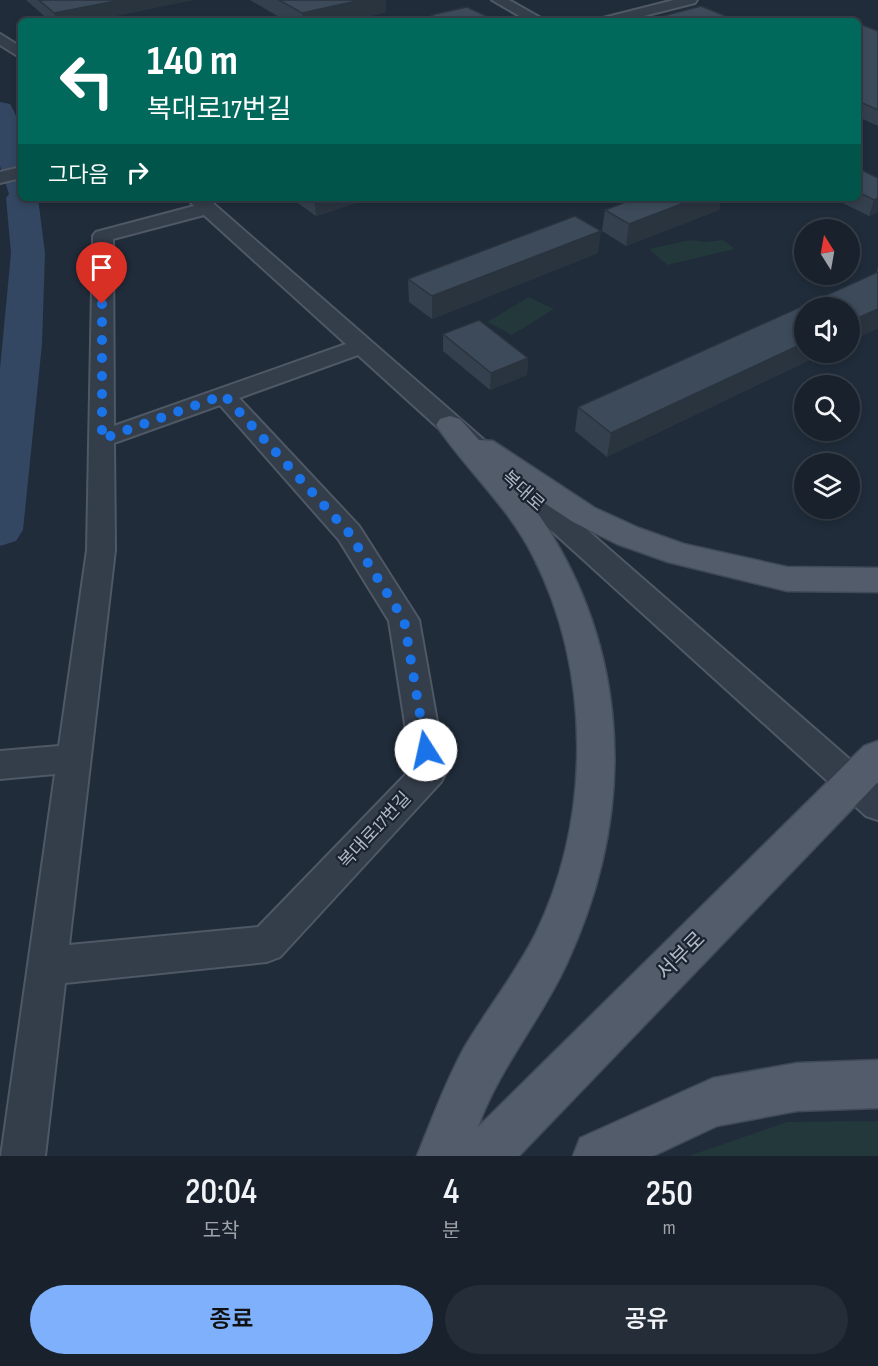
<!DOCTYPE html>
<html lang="ko">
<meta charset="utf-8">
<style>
:root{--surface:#18212c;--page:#252e38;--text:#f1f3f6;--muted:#9fa3a9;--line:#363e48;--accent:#7fb0fc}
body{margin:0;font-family:"Sofia Sans Condensed","Noto Sans KR",sans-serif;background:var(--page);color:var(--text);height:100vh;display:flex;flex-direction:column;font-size:22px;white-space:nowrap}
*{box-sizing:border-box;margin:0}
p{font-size:20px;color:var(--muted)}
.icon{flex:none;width:33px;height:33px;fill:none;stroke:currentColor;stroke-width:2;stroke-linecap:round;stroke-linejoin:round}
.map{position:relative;height:1156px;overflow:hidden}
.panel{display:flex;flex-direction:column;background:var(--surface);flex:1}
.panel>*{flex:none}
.banner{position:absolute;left:18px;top:18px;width:843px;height:183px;border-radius:9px;box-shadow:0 3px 9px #0003,0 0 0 2px var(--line);background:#00695c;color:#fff;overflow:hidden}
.needle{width:39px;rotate:349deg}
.fabs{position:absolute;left:794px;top:219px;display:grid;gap:12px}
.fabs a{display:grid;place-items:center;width:66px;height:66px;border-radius:50%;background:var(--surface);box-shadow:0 3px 9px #0003,0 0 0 2px var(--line);font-size:30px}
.pin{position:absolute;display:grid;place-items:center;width:51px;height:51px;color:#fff;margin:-62px -26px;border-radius:50% 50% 50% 0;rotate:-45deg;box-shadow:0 0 6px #0007}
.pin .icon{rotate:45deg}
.me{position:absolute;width:66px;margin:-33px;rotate:350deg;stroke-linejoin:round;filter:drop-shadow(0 0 4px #0008)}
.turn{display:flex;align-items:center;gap:21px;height:126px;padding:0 30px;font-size:27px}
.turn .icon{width:78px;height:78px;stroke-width:2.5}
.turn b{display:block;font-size:42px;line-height:51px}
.then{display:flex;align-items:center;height:57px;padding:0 30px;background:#0003;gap:12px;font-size:22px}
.eta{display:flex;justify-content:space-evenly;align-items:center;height:102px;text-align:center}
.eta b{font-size:36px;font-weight:600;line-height:42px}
.cta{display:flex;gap:12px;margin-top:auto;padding:12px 30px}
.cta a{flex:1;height:69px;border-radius:36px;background:var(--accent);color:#111;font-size:24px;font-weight:600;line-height:69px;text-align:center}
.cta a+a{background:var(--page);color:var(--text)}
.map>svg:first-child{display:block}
.green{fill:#22383b}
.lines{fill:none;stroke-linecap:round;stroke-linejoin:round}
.river{fill:#334762;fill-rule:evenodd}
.minor-casing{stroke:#4f5865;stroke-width:4}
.major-casing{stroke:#404957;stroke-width:3}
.minor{fill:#343d4a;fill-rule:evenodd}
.major{fill:#525c6b;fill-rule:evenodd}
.wall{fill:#34404d}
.shaded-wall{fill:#2a343f}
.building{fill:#3c4a5a;stroke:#2a343f;stroke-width:1.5}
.route{stroke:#1a73e8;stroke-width:10;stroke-dasharray:0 18}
.labels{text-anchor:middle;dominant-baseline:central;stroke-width:4.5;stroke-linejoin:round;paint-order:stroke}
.street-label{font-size:18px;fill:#afb8c7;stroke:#1a232f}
.near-street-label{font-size:21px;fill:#afb8c7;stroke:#1a232f}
</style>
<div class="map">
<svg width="878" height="1156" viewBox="0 0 878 1156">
<rect width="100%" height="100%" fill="#202c3a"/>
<path class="green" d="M690,240L705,242L723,240L735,249L667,265L649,249Z
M529,297L554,309L512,335L487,322Z
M878,1121V1156H689L787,1122Z"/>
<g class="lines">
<path class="river" d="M0,102L10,104C27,130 21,168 21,198H38L45,253L42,344L23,530L16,541L0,546V369L11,253L6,198L9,194L0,166Z"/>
<g class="minor-casing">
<path id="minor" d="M492,0H509L546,21H528Z
M674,0H697L695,3L624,21H601L603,18Z
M0,34L21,47V58L0,45Z
M21,167V178L0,183V172Z
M187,198H207L878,784V820L866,816L358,355L239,398L359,526L419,620L446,772L441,782L280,957L267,962L65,983L45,1156H1L55,774L0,779V751L59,746L87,550L93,236L96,232L194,206ZM204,215L346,344L114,426L113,239ZM220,405L339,540L389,621L412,768L258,927L69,945L115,550L114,443Z"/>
</g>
<g class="major-casing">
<path id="major" d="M450,416L460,419L479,440L493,441L595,508L639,528L684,544L787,567L878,568V592L787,591L668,562L617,544L573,522L517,485C630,627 642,801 567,963C541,1020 499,1068 478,1127L864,746L878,741V782L519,1156H417C432,1119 445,1083 464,1048C487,1009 516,973 536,933C592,817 591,670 533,556C508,506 466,470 436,425L440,419Z
M878,1060V1108L797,1111L717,1126L653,1156H573L580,1138L713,1078L797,1063Z"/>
</g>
<use href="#minor" class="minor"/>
<use href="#major" class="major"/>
</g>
<path class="wall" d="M26,0H193L90,21H50Z
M250,0H386V12L349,21H286Z
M431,15L497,21H431Z
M858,23L878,31V126L858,117Z
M858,168L878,178V212L869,216L833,198H858Z
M295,198H370L316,216L295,201Z
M636,198H721L719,210L626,246L602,231L605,210Z
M598,253L432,319L409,302L408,279Z
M878,267V328L849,342V308L804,352H826L607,457L575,431L578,407L876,273Z
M443,334L528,358L527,375L490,390L443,351Z"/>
<path class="shaded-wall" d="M121,0H193L90,21H56L54,13Z
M361,0H386V12L349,21H303L302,13Z
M314,198H370L316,216Z
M697,198H721L719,210L626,246L629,224Z
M878,198V212L869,216L874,200Z
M601,231L598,253L432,319V296Z
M878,309V328L849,342V322Z
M804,343V352H826L607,457L611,433Z
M528,358L527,375L490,390L491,373Z"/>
<path class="building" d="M39,0H121L54,13Z
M279,0H361L302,13Z
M701,6L738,21H644Z
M467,7L497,21H443L431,15Z
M847,18L854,21H836Z
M858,23L878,31V110L858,101Z
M858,168L878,178V198L874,200L858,192Z
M636,198H697L629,224L605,210Z
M575,216L601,231L432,296L408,279Z
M878,272V309L849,322V308H804V343L611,433L578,407Z
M479,320L528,358L491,373L443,334Z"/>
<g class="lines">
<path class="route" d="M102,304V439L224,395L349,533L404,620L426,750"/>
</g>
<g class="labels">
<g class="street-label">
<text transform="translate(523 491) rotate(42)">복대로</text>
<text transform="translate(375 830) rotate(-47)">복대로17번길</text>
</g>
<g class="near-street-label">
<text transform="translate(681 956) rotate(-45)">서부로</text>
</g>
</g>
</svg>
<div class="fabs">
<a><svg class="needle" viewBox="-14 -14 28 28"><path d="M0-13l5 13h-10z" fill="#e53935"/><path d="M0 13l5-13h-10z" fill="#9fa3a9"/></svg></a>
<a><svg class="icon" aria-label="sound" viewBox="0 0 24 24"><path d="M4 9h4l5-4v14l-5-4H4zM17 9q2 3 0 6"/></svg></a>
<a><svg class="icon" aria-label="search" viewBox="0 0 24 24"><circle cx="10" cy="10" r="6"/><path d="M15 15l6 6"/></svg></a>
<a><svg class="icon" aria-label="layers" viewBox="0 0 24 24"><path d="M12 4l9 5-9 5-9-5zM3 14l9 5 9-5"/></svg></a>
</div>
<div class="pin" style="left:102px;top:304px;background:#d93025"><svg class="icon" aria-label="arrive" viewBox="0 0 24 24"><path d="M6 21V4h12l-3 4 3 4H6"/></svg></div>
<svg class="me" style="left:426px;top:750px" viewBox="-20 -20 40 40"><circle r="19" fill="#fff"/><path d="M0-13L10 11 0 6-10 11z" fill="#1a73e8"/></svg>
<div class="banner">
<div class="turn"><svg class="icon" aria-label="left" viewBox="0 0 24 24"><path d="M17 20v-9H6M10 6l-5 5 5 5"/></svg><div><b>140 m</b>복대로17번길</div></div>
<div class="then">그다음<svg class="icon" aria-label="right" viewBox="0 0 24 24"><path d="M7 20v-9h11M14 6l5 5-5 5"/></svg></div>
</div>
</div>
<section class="panel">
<div class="eta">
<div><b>20:04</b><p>도착</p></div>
<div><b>4</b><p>분</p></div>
<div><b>250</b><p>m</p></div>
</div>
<div class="cta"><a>종료</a><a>공유</a></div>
</section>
